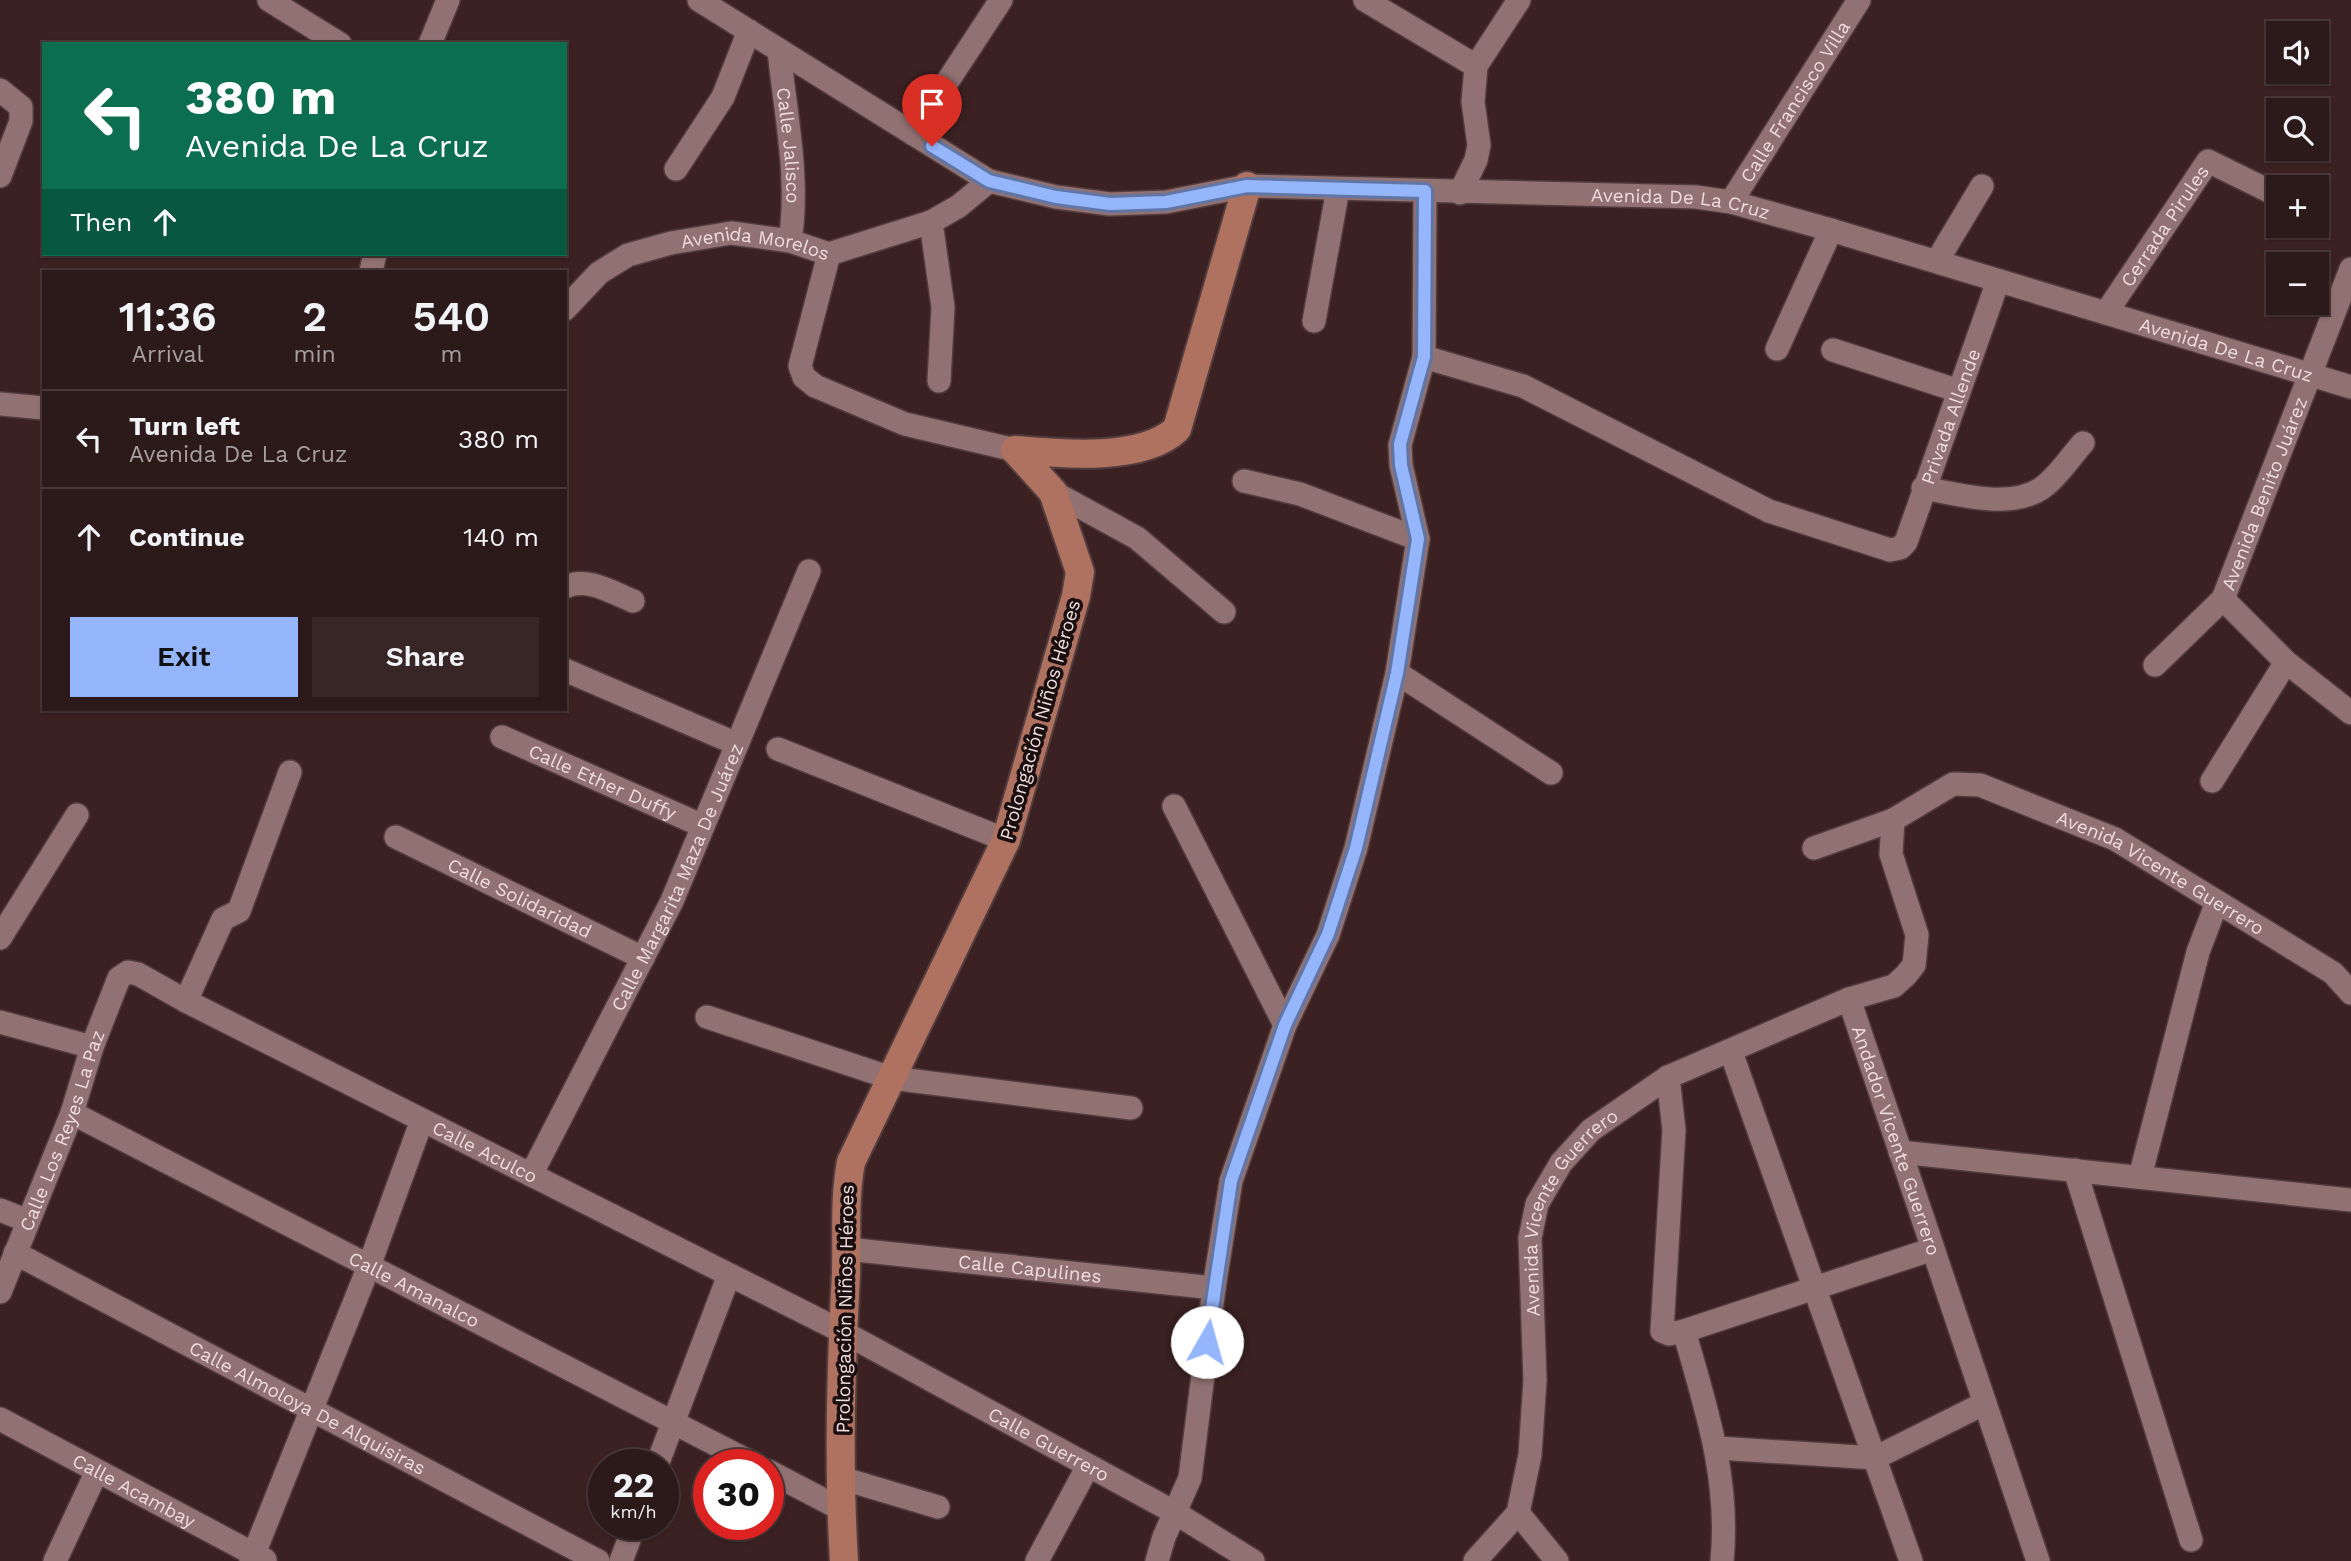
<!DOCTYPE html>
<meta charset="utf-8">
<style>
:root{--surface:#2c191a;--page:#382627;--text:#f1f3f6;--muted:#a6a0a2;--line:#483839;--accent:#95b6fd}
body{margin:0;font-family:"Work Sans",sans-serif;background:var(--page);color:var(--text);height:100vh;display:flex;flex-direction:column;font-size:26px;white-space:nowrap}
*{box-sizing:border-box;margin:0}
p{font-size:23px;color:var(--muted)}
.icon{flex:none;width:38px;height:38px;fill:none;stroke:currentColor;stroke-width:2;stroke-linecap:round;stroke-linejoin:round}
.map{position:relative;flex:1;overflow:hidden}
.details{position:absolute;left:42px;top:270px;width:525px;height:441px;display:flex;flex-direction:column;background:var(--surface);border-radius:0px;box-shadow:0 2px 5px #0004,0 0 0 2px var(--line)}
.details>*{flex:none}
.top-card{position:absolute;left:42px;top:42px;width:525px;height:214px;border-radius:0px;box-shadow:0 2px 5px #0004,0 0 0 2px var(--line);background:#0b6e4f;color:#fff;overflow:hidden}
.buttons{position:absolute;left:2266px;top:21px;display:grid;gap:14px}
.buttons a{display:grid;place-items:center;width:63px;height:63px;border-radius:0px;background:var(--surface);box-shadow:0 2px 5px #0004,0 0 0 2px var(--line);font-size:35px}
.speed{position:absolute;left:588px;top:1449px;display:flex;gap:14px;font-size:35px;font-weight:700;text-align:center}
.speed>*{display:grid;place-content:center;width:91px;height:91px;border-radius:50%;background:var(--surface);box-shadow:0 2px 5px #0004,0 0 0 2px var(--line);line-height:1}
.speed small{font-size:18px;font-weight:400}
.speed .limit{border:10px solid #d22;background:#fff;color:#111}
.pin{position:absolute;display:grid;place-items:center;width:60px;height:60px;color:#fff;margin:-72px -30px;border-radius:50% 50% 50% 0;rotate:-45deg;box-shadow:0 0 7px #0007}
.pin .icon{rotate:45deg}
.me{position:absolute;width:77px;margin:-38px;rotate:7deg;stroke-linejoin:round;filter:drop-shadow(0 0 5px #0008)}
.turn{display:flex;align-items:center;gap:24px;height:147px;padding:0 28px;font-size:32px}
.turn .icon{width:91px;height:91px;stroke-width:2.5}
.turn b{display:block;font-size:49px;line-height:60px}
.then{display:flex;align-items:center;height:66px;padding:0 28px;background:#0003;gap:14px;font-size:26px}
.eta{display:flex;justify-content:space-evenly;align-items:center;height:119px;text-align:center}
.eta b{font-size:42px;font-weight:600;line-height:49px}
.primary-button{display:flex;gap:14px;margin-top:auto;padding:14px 28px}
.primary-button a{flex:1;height:80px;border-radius:0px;background:var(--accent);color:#111;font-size:28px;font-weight:600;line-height:80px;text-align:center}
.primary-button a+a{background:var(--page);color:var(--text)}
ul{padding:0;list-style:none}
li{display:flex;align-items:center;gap:21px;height:98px;padding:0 28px;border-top:2px solid var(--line)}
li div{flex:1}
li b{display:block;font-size:26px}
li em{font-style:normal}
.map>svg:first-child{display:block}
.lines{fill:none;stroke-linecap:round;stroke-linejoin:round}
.minor-casing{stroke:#523c3d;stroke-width:26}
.major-casing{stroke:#523c3d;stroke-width:32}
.minor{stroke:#917171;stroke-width:23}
.major{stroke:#b07260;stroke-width:28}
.route-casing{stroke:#6176a4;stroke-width:18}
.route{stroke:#95b6fd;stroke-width:12}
.labels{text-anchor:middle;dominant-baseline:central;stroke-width:7;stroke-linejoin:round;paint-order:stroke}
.street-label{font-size:19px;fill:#eedbdb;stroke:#1a0e0f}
</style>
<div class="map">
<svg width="2351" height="1561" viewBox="0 0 2351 1561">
<rect width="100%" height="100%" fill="#3b2122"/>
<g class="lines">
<g class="minor-casing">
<g id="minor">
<path d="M269,0L340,44"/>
<path id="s1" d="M699,0L989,181L1056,197L1110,204L1166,202L1247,186L1696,197L1731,202L1831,230L2351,387"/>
<path d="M1365,0L1476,66"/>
<path d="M430,44L448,0"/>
<path id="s2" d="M779,50C785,112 800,179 790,241"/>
<path d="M0,90L21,107V121L0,176"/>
<path d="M913,134L1001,0"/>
<path d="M676,169L723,97L749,31"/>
<path d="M1460,193L1476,160L1479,145L1473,102L1476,66L1519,0"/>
<path id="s3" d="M1731,202L1859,0"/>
<path d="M931,222L943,307L939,381"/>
<path d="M829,254L800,366L804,377L815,386L905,424L1015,450"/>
<path d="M1937,261L1982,186"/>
<path d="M371,271L375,254"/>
<path id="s4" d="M565,309L599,273L628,255L671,243L731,233L790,241L829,254L931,222L959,206L989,181"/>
<path id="s5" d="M2106,313L2208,161L2271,192"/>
<path d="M1314,321L1338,189"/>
<path d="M1777,349L1831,230"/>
<path d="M1833,350L1959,391"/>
<path id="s6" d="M1424,357L1523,386L1769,511L1890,550L1900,548L1906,542L1998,281"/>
<path d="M0,404L44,408"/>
<path d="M1244,481L1300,494L1418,539"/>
<path d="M1923,488C1958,494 2010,510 2042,488C2058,477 2071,456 2083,443"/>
<path d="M1053,492L1137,538L1224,612"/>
<path d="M565,587C587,576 613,593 633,601"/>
<path d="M2223,599L2286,662L2351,713"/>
<path id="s7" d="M2155,665L2223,599L2351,269"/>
<path d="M565,670L737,744"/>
<path d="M1397,673L1551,773"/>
<path id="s8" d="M502,737L703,826"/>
<path d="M778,749L1006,840"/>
<path d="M2212,781L2286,662"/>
<path d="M1174,806L1285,1025"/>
<path id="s9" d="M396,837L643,958"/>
<path id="s10" d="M1814,848L1893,820L1953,784L1980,785L2115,839L2333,973L2351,993"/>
<path d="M0,938L77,815"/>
<path id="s11" d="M1849,999L2038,1561"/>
<path d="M186,1001L223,919L239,911L290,772"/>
<path d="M707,1017L891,1078L1131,1108"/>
<path d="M0,1022L92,1047"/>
<path d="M1731,1052L1911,1561"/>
<path d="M1668,1077L1674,1130L1662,1331L1669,1334L1684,1331L1933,1249"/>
<path id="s12" d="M72,1113L756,1465"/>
<path d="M1900,1152L2351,1200"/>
<path d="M2075,1170L2191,1540"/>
<path id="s13" d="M531,1175L672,901L809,571"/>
<path d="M2140,1177L2198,952L2217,902"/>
<path d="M0,1210L28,1221"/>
<path id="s14" d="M847,1249L1214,1288"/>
<path id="s15" d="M15,1253L598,1561"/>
<path id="s16" d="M0,1292L72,1113L92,1047L119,978L128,972L138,974L186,1001L843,1332L1174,1512L1253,1561"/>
<path d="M1684,1331C1706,1408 1730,1479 1722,1561"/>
<path id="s17" d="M0,1419L265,1560"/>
<path d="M1718,1448L1875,1458L1985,1403"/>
<path d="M657,1465L729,1275"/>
<path d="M768,1471L841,1509"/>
<path d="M841,1478L938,1507"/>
<path d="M1518,1513L1557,1561"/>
<path d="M55,1561L97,1471"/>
<path d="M251,1561L369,1266L422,1120"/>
<path d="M621,1561L635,1524"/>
<path d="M1037,1561L1088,1466"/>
<path d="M1157,1561L1164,1537L1190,1478L1214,1288L1231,1181L1285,1025L1328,935L1356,848L1397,673L1418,539L1401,465L1400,445L1424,357L1425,191"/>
<path id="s18" d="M1475,1561L1518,1513L1530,1455L1535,1380L1530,1238L1537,1204L1561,1163L1591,1130L1668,1077L1849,999L1894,986L1906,975L1914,965L1917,935L1891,854L1893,820"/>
</g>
</g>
<g class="major-casing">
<path id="major" d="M1015,450C1061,454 1142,462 1177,429L1247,186
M844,1561C838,1465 841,1369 846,1273C847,1235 844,1199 851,1162L1006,840L1076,596L1080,572L1053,492L1015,450"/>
</g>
<use href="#minor" class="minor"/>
<use href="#major" class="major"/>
</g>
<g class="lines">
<g class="route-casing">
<path id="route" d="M932,146L989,181L1056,197L1110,204L1166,202L1247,186L1425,191L1424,357L1400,444L1401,465L1418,539L1397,673L1356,848L1328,934L1285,1025L1231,1181L1207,1342"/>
</g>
<use href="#route" class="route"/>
</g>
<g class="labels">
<g class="street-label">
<text stroke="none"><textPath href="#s3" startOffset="119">Calle Francisco Villa</textPath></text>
<text stroke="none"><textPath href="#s2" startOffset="96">Calle Jalisco</textPath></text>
<text stroke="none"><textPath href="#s1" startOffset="1038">Avenida De La Cruz</textPath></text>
<text stroke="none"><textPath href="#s5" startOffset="105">Cerrada Pirules</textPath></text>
<text stroke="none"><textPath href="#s4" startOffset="214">Avenida Morelos</textPath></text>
<text stroke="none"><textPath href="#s1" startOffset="1605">Avenida De La Cruz</textPath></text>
<text stroke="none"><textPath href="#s6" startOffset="658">Privada Allende</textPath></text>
<text stroke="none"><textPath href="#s7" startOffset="208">Avenida Benito Juárez</textPath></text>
<text transform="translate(1040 720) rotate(-74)">Prolongación Niños Héroes</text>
<text stroke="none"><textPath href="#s8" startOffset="110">Calle Ether Duffy</textPath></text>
<text stroke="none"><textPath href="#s10" startOffset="382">Avenida Vicente Guerrero</textPath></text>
<text stroke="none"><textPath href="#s13" startOffset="332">Calle Margarita Maza De Juárez</textPath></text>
<text stroke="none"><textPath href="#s9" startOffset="138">Calle Solidaridad</textPath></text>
<text stroke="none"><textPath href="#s16" startOffset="173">Calle Los Reyes La Paz</textPath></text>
<text stroke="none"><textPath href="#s11" startOffset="149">Andador Vicente Guerrero</textPath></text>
<text stroke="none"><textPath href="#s16" startOffset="747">Calle Aculco</textPath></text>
<text stroke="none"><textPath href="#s18" startOffset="380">Avenida Vicente Guerrero</textPath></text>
<text stroke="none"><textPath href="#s14" startOffset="184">Calle Capulines</textPath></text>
<text stroke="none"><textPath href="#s12" startOffset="385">Calle Amanalco</textPath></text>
<text transform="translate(845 1309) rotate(-89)">Prolongación Niños Héroes</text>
<text stroke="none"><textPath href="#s15" startOffset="331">Calle Almoloya De Alquisiras</textPath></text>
<text stroke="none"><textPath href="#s16" startOffset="1382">Calle Guerrero</textPath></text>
<text stroke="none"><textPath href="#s17" startOffset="152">Calle Acambay</textPath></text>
</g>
</g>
</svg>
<div class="buttons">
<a><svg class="icon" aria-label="sound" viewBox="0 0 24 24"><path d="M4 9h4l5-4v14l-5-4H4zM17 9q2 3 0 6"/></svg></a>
<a><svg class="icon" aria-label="search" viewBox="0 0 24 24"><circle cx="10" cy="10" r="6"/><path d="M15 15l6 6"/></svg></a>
<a>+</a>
<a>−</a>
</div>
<div class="speed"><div>22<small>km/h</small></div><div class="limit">30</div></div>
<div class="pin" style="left:932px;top:146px;background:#d93025"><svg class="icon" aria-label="arrive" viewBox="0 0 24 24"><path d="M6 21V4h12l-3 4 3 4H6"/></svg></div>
<svg class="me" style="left:1207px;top:1342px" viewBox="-20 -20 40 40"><circle r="19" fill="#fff"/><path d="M0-13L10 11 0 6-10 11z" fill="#95b6fd"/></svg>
<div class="top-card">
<div class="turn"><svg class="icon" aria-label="left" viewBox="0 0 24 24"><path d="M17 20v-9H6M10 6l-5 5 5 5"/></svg><div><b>380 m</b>Avenida De La Cruz</div></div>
<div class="then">Then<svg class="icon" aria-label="ahead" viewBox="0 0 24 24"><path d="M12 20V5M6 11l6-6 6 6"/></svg></div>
</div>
<section class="details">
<div class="eta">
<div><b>11:36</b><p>Arrival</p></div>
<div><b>2</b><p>min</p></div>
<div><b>540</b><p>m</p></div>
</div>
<ul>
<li><svg class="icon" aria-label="left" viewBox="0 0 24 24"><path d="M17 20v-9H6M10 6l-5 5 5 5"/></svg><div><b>Turn left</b><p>Avenida De La Cruz</p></div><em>380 m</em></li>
<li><svg class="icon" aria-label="ahead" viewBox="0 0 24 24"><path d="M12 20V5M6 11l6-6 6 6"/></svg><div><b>Continue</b></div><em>140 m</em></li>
</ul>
<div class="primary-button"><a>Exit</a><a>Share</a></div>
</section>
</div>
